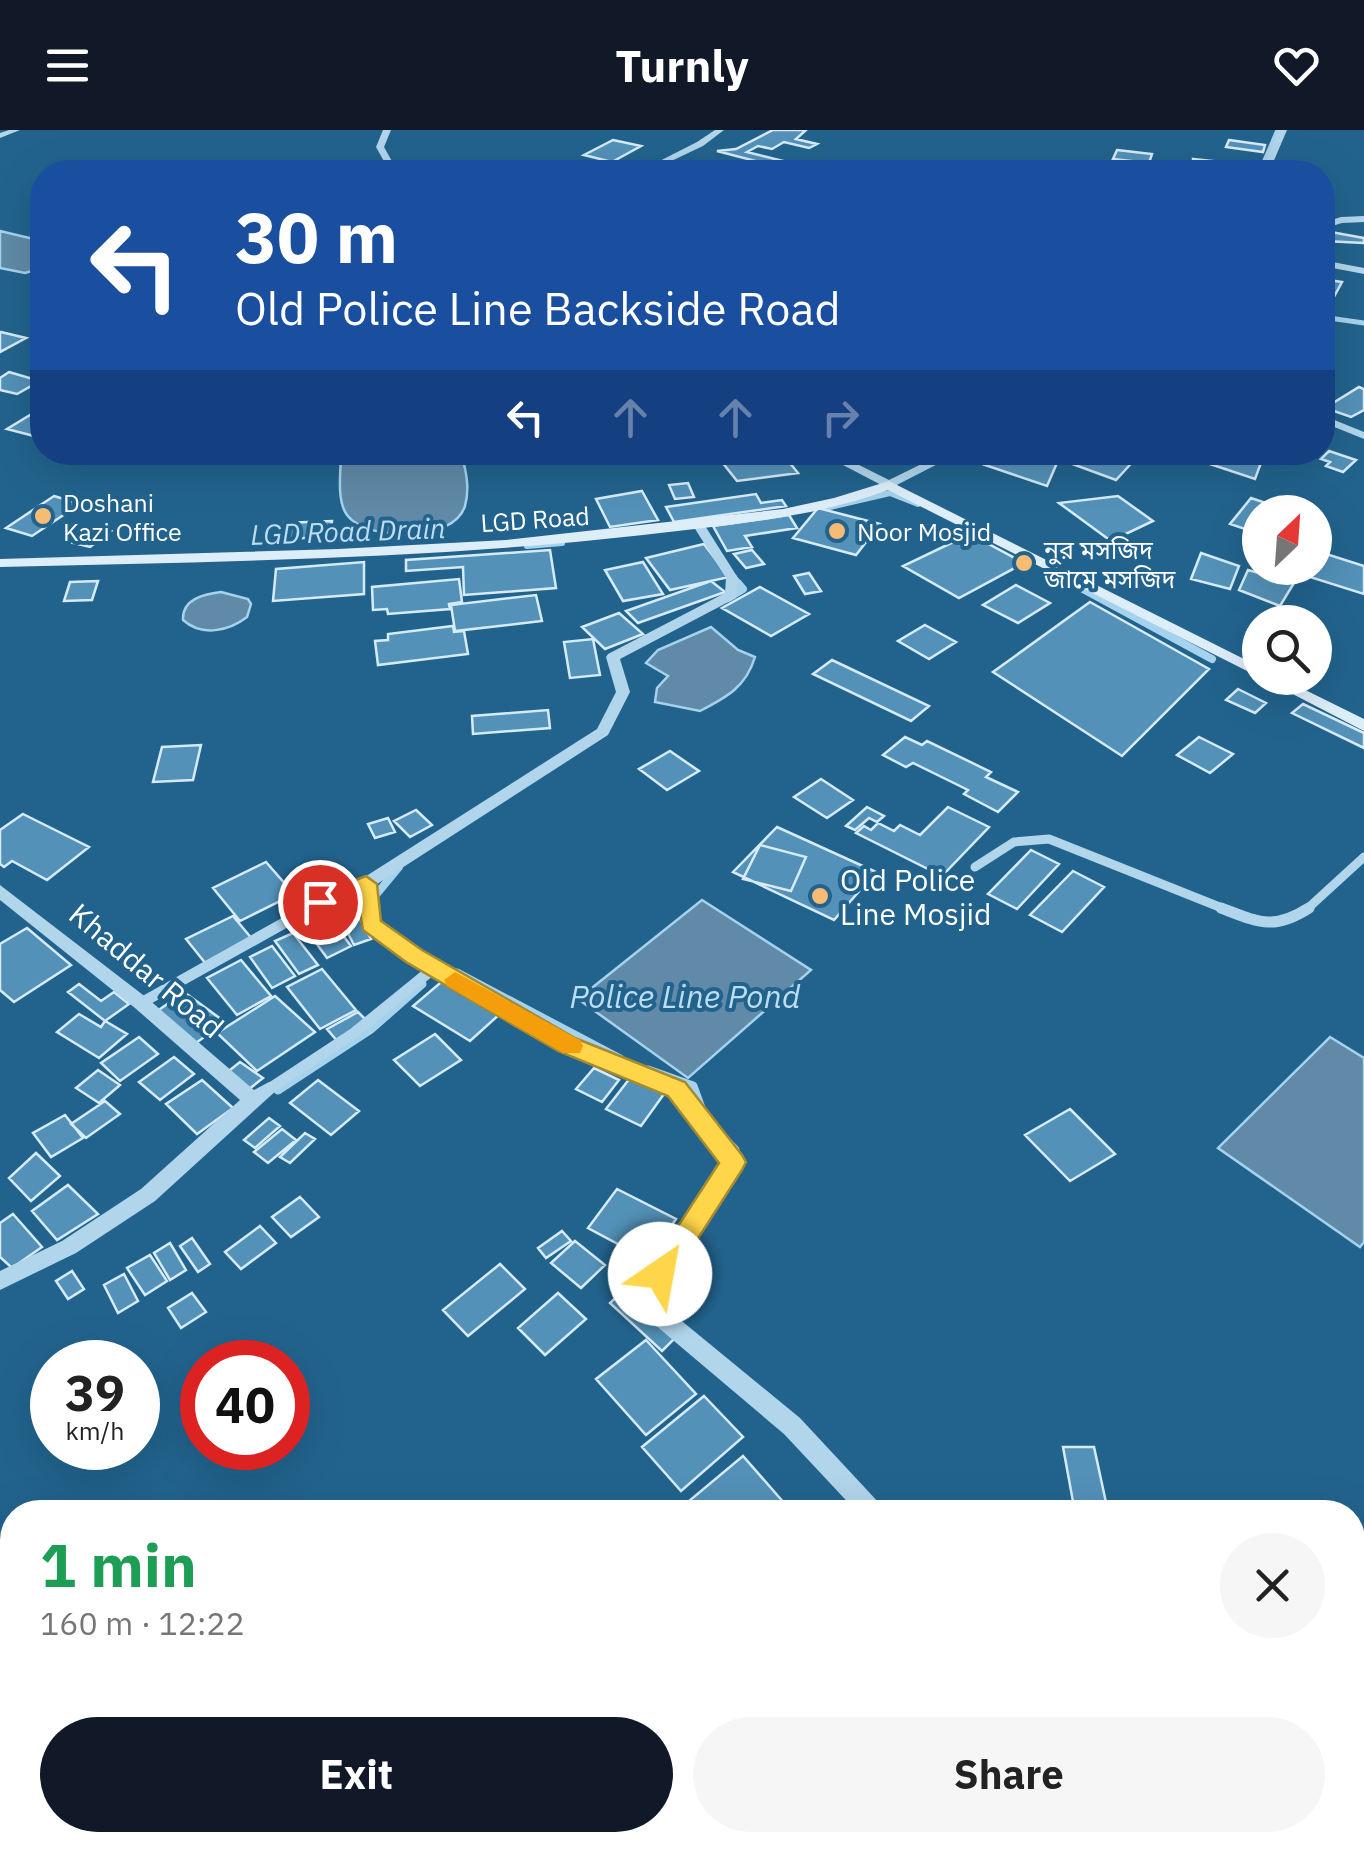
<!DOCTYPE html>
<meta charset="utf-8">
<style>
:root{--surface:#fff;--page:#f6f6f6;--text:#222;--muted:#767676;--accent:#111827}
body{margin:0;font-family:"IBM Plex Sans","Noto Sans Bengali",sans-serif;background:var(--page);color:var(--text);height:100vh;display:flex;flex-direction:column;font-size:38px;white-space:nowrap}
*{box-sizing:border-box;margin:0}
p{font-size:32px;color:var(--muted)}
.icon{flex:none;width:55px;height:55px;fill:none;stroke:currentColor;stroke-width:2;stroke-linecap:round;stroke-linejoin:round}
.map{position:relative;flex:1;overflow:hidden}
.side{position:absolute;left:0px;top:1370px;width:1365px;height:352px;display:flex;flex-direction:column;background:var(--surface);border-radius:40px 40px 0 0;box-shadow:0 10px 40px #0002}
.side>*{flex:none}
.hud{position:absolute;left:30px;top:30px;width:1305px;height:305px;border-radius:40px;box-shadow:0 10px 40px #0002;background:#1a4fa0;color:#fff;overflow:hidden}
.needle{width:65px;rotate:25deg}
.buttons{position:absolute;left:1242px;top:365px;display:grid;gap:20px}
.buttons a{display:grid;place-items:center;width:90px;height:90px;border-radius:50%;background:var(--surface);box-shadow:0 10px 40px #0002;font-size:50px}
.speed{position:absolute;left:30px;top:1210px;display:flex;gap:20px;font-size:50px;font-weight:700;text-align:center}
.speed>*{display:grid;place-content:center;width:130px;height:130px;border-radius:50%;background:var(--surface);box-shadow:0 10px 40px #0002;line-height:1}
.speed small{font-size:25px;font-weight:400}
.speed .limit{border:15px solid #d22;background:#fff;color:#111}
.pin{position:absolute;display:grid;place-items:center;width:85px;height:85px;color:#fff;margin:-42px;border:5px solid #fff;border-radius:50%;box-shadow:0 2px 10px #0007}
.me{position:absolute;width:110px;margin:-55px;rotate:33deg;stroke-linejoin:round;filter:drop-shadow(0 0 8px #0008)}
.turn{display:flex;align-items:center;gap:35px;height:210px;padding:0 40px;font-size:45px}
.turn .icon{width:130px;height:130px;stroke-width:2.5}
.turn b{display:block;font-size:70px;line-height:85px}
.lanes{display:flex;align-items:center;height:95px;padding:0 40px;background:#0003;justify-content:center;gap:50px;direction:ltr}
.lanes .off{opacity:.35}
.round{display:grid;place-items:center;flex:none;width:105px;height:105px;border-radius:52px;background:var(--page)}
.overview{display:flex;align-items:center;justify-content:space-between;height:170px;padding:0 40px}
h1{font-size:60px;font-weight:700;line-height:75px;color:#1e9e55}
.button{display:flex;gap:20px;margin-top:auto;padding:20px 40px}
.button a{flex:1;height:115px;border-radius:60px;background:var(--accent);color:#fff;font-size:40px;font-weight:700;line-height:115px;text-align:center}
.button a+a{background:var(--page);color:var(--text)}
header{display:flex;justify-content:space-between;align-items:center;height:130px;padding:0 40px;background:var(--accent);color:#fff;font-size:45px;font-weight:700}
.map>svg:first-child{display:block}
.water{fill:#608aa7;stroke:#a5d2ec;stroke-width:2.5}
.lines{fill:none;stroke-linecap:round;stroke-linejoin:round}
.stream-far3{stroke:#a5d2ec;stroke-width:5}
.stream-far2{stroke:#a5d2ec;stroke-width:6}
.stream-far1{stroke:#a5d2ec;stroke-width:8}
.stream{stroke:#a5d2ec;stroke-width:9}
.building{fill:#5391b8;stroke:#d6ebf8;stroke-width:2.5}
.minor-far1{stroke:#b1d5eb;stroke-width:9}
.minor{stroke:#b1d5eb;stroke-width:11}
.tertiary{fill:#b1d5eb;fill-rule:evenodd}
.secondary{fill:#ddeef9;fill-rule:evenodd}
.route{fill:#ffd54a;stroke:#a68a30;stroke-width:2.5}
.slow{fill:#f59e0b}
.poi-dot{fill:#f7bb73;stroke:#22638d;stroke-width:4}
.labels{text-anchor:middle;dominant-baseline:central;stroke-width:8;stroke-linejoin:round;paint-order:stroke}
.far-poi-label{font-size:25px;fill:#fff;stroke:#22638d;text-anchor:start}
.far-street-label{font-size:25px;fill:#fff;stroke:#22638d}
.far-water-label{font-size:28px;font-style:italic;fill:#bddef2;stroke:#22638d}
.poi-label{font-size:30px;fill:#fff;stroke:#22638d;text-anchor:start}
.street-label{font-size:30px;fill:#fff;stroke:#22638d}
.water-label{font-size:32px;font-style:italic;fill:#bddef2;stroke:#22638d}
</style>
<header><svg class="icon" aria-label="menu" viewBox="0 0 24 24"><path d="M4 6h16M4 12h16M4 18h16"/></svg>Turnly<svg class="icon" aria-label="heart" viewBox="0 0 24 24"><path d="M12 20l-8-8c-3-5 5-10 8-4 3-6 11-1 8 4z"/></svg></header>
<div class="map">
<svg width="1364" height="1721" viewBox="0 0 1364 1721">
<rect width="100%" height="100%" fill="#22638d"/>
<path class="water" d="M0,101L42,111V138L25,143L0,138Z
M341,323H461C466,340 470,358 465,376C453,414 366,411 347,385C336,370 341,340 341,323Z
M221,462L248,469L251,474L247,487C229,501 202,507 183,490C182,469 204,464 221,462Z
M711,497L738,520L755,527C746,557 727,567 700,581L655,572L657,558L668,546L646,533L658,520Z
M702,770L811,840L688,948L578,869Z
M1330,907L1364,928V1112L1360,1117L1218,1018Z"/>
<g class="lines">
<path class="stream-far3" d="M1260,42L1278,0
M1322,187L1364,193"/>
<path class="stream-far2" d="M817,380L890,363L918,374
M527,416L562,413
M733,446L740,455
M1065,449L1077,455"/>
<path class="stream-far1" d="M1072,453L1212,529
M728,468L743,459L738,453
M375,778V766L399,737"/>
<path class="stream" d="M457,843L620,929
M648,940L693,956L705,989L735,1020L738,1036
M278,960L371,899L422,854"/>
</g>
<path class="building" d="M773,0H806L796,9L817,14L809,18L784,12L772,19L758,16L747,22L787,32L778,37L717,21L736,19Z
M613,10L641,16L612,32L584,25Z
M1229,10L1265,15L1263,22L1226,17Z
M1117,20L1152,24L1149,33L1113,29Z
M1193,29L1223,32L1222,40L1193,38Z
M1331,102L1364,108V113L1325,111Z
M1322,149L1342,152L1329,176L1322,175Z
M0,202H1L26,208L0,222Z
M9,242L40,251L17,264L0,260V248Z
M1359,257L1364,259V280L1351,287L1325,278Z
M40,279L42,308L7,299Z
M1329,321L1356,330L1343,342L1326,336L1330,332L1321,329Z
M714,322H781L798,343L737,351Z
M1010,322H1027L1057,333L1047,356L985,335Z
M1071,322H1124L1137,327L1116,350L1064,331Z
M1218,322H1265L1255,349L1210,334Z
M688,353L694,367L675,369L669,355Z
M642,361L658,390L610,397L596,369Z
M756,364L761,373L782,370L786,376L674,392L666,377Z
M54,366L80,374L32,406L6,398Z
M1118,366L1153,391L1111,411L1059,373Z
M1251,368L1292,382H1260V404L1230,394Z
M818,378L880,394L856,425L793,408Z
M789,385L797,398L745,406L752,417L727,421L713,396Z
M332,391L330,407L281,409L284,393Z
M95,397L111,401L90,417L73,413Z
M970,404L1024,433L959,468L903,436Z
M704,414L729,447L670,460L646,428Z
M550,420L556,458L464,465L463,437L406,441V430Z
M752,420L764,434L746,438L734,424Z
M1320,422L1364,436V464L1307,446Z
M1201,423L1239,436L1230,459L1191,449Z
M364,432V464L273,471L276,439Z
M643,432L663,464L623,471L605,440Z
M1248,440L1294,453L1280,476L1239,460Z
M809,443L821,461L805,464L794,446Z
M459,449L462,472L449,474L450,479L388,484L387,479L373,480L372,457Z
M98,451L92,470L64,471L70,452Z
M711,451L725,462L638,493L626,481Z
M1016,455L1050,473L1018,493L983,475Z
M760,457L809,484L771,506L722,478Z
M536,465L542,491L455,501L451,475Z
M1090,472L1209,539L1122,626L993,542Z
M619,483L643,504L605,519L582,497Z
M925,495L956,512L929,529L898,511Z
M453,496L454,502L464,501L468,524L378,535L375,511L388,510V504Z
M593,509L600,545L570,548L564,512Z
M832,530L929,576L911,591L813,544Z
M1238,559L1266,573L1255,583L1226,570Z
M1303,574L1364,603V618L1292,583Z
M548,580L550,598L473,604L472,586Z
M905,607L922,615L927,611L991,642L986,647L1018,662L998,682L964,664L968,660L913,633L906,637L883,625Z
M1199,607L1233,624L1210,643L1177,625Z
M201,615L193,650L153,652L162,617Z
M670,621L699,641L667,660L639,639Z
M821,649L853,670L827,688L794,667Z
M867,677L884,686L877,692L869,688L855,700L846,696Z
M948,677L989,697L942,746L856,703L864,696L871,700L878,693L894,701L900,695L920,705Z
M416,680L432,695L410,707L394,691Z
M23,684L89,717L47,750L12,731L4,737L0,734V700Z
M388,688L395,702L375,708L368,694Z
M777,697L876,742L834,790L733,742Z
M760,715L806,727L791,761L743,749Z
M1031,720L1059,734L1017,779L988,764Z
M266,732L294,764L240,791L213,758Z
M1073,741L1104,757L1062,802L1030,785Z
M351,773L371,809L354,815L335,778Z
M324,780L351,816L327,828L300,791Z
M233,786L253,810L206,834L186,809Z
M27,798L71,835L14,872L0,860V814Z
M293,803L318,835L299,844L275,811Z
M272,816L295,846L272,858L250,827Z
M241,830L271,866L237,885L207,848Z
M322,839L356,880L320,899L287,857Z
M446,848L502,882L470,911L413,876Z
M79,854L101,871L114,862L129,874L105,891L68,862Z
M184,862L225,892L196,913L156,882Z
M275,866L315,902L257,941L217,903Z
M358,882L370,894L338,912L327,899Z
M79,884L101,897L105,891L127,904L99,928L57,902Z
M435,904L461,930L420,956L394,930Z
M139,907L158,924L120,951L101,933Z
M174,927L194,944L160,970L139,952Z
M240,932L263,948L248,960L225,944Z
M594,938L619,950L602,972L576,959Z
M98,940L120,955L99,973L76,958Z
M630,948L664,964L641,996L606,979Z
M202,950L233,978L197,1004L166,974Z
M318,950L359,981L331,1005L290,973Z
M105,971L120,984L86,1008L71,994Z
M1070,979L1115,1024L1070,1051L1025,1005Z
M65,985L83,1008L51,1027L33,1003Z
M269,988L280,996L255,1018L244,1010Z
M282,999L296,1010L268,1033L254,1022Z
M305,1003L315,1009L290,1033L280,1027Z
M36,1023L60,1046L31,1071L9,1048Z
M68,1055L98,1084L57,1110L32,1081Z
M617,1059L676,1089L648,1130L588,1098Z
M300,1067L319,1087L291,1107L272,1087Z
M13,1084L42,1117L12,1138L0,1127V1093Z
M260,1096L276,1113L241,1139L225,1122Z
M562,1101L571,1111L546,1128L538,1118Z
M192,1108L210,1134L198,1142L180,1116Z
M575,1111L605,1135L581,1158L551,1133Z
M170,1113L186,1140L170,1150L154,1123Z
M150,1125L167,1151L145,1165L127,1138Z
M500,1134L525,1159L468,1206L443,1180Z
M72,1141L84,1159L68,1169L56,1151Z
M124,1144L138,1171L118,1183L104,1155Z
M624,1160L676,1207L662,1221L610,1173Z
M192,1163L206,1182L181,1198L168,1178Z
M558,1163L586,1189L545,1225L518,1198Z
M646,1210L696,1264L646,1305L596,1249Z
M704,1266L743,1307L681,1361L642,1317Z
M1063,1317H1094L1107,1377H1074Z
M743,1326L785,1374L775,1382H699L689,1371Z"/>
<g class="lines">
<path class="minor-far1" d="M975,737L1014,712L1049,709L1227,780
M306,780L366,754
M1306,780L1364,727"/>
<path class="minor" d="M1221,778C1258,792 1273,801 1309,778
M141,873L311,778
M269,959L354,903L434,838"/>
<path class="tertiary" d="M9,0H20L0,8V3Z
M383,0H391L384,17L398,42H390L376,17Z
M715,0H724L703,16L648,42H638L697,12Z
M1279,0H1287L1269,42H1261Z
M1364,86V92L1342,93L1322,99V93L1341,87Z
M1322,130L1364,138V144L1322,136Z
M1322,285L1364,302V309L1322,292Z
M818,322H833L889,350L946,322H961L889,359Z
M698,390L702,391L738,448L736,468L620,529L630,562L608,605L374,756L378,791L440,833L573,909L683,954L743,1032L655,1169L800,1288L880,1374L883,1382H857L784,1304L635,1178L632,1171L635,1164L722,1032L669,964L561,919L428,843L362,794L358,754L360,750L597,599L616,562L606,527L608,524L725,463L726,448L692,394Z
M0,755L147,868L254,960L269,952L276,954L278,959L155,1071L76,1123L0,1160V1141L62,1111L141,1059L240,970L135,878L0,770Z"/>
<path class="secondary" d="M889,351L1260,537L1261,548L888,360C810,389 725,395 643,405C429,429 215,432 0,437V429L338,419L506,410L783,379L834,368Z
M1262,548H1281L1364,589V601Z"/>
</g>
<path class="route" d="M366,746L377,754L381,791L422,820L575,908L685,952L742,1025L746,1032L742,1040L670,1152L660,1155L651,1152L647,1144L719,1033L668,966L558,921L406,832L363,800L357,766L320,780L309,772L312,767Z"/>
<path class="slow" d="M455,842L580,910L583,916L580,923H563L447,856L444,850Z"/>
<g class="poi-dot">
<circle cx="43" cy="386" r="10"/>
<circle cx="837" cy="401" r="10"/>
<circle cx="1024" cy="433" r="10"/>
<circle cx="820" cy="766" r="10"/>
</g>
<g class="labels">
<g class="far-poi-label">
<text x="63" y="372">Doshani<tspan x="63" dy="29">Kazi Office</tspan></text>
<text x="857" y="401">Noor Mosjid</text>
<text x="1044" y="419">নুর মসজিদ<tspan x="1044" dy="29">জামে মসজিদ</tspan></text>
</g>
<g class="far-street-label">
<text transform="translate(535 389) rotate(-4)">LGD Road</text>
</g>
<g class="far-water-label">
<text transform="translate(348 401) rotate(-2)">LGD Road Drain</text>
</g>
<g class="poi-label">
<text x="840" y="749">Old Police<tspan x="840" dy="34">Line Mosjid</tspan></text>
</g>
<g class="street-label">
<text transform="translate(147 840) rotate(40)">Khaddar Road</text>
</g>
<g class="water-label">
<text x="685" y="866">Police Line Pond</text>
</g>
</g>
</svg>
<div class="buttons">
<a><svg class="needle" viewBox="-14 -14 28 28"><path d="M0-13l5 13h-10z" fill="#e53935"/><path d="M0 13l5-13h-10z" fill="#767676"/></svg></a>
<a><svg class="icon" aria-label="search" viewBox="0 0 24 24"><circle cx="10" cy="10" r="6"/><path d="M15 15l6 6"/></svg></a>
</div>
<div class="speed"><div>39<small>km/h</small></div><div class="limit">40</div></div>
<div class="pin" style="left:320px;top:772px;background:#d93025"><svg class="icon" aria-label="arrive" viewBox="0 0 24 24"><path d="M6 21V4h12l-3 4 3 4H6"/></svg></div>
<svg class="me" style="left:660px;top:1144px" viewBox="-20 -20 40 40"><circle r="19" fill="#fff"/><path d="M0-13L10 11 0 6-10 11z" fill="#ffd54a"/></svg>
<div class="hud">
<div class="turn"><svg class="icon" aria-label="left" viewBox="0 0 24 24"><path d="M17 20v-9H6M10 6l-5 5 5 5"/></svg><div><b>30 m</b>Old Police Line Backside Road</div></div>
<div class="lanes"><svg class="icon" aria-label="left" viewBox="0 0 24 24"><path d="M17 20v-9H6M10 6l-5 5 5 5"/></svg><svg class="icon off" aria-label="ahead" viewBox="0 0 24 24"><path d="M12 20V5M6 11l6-6 6 6"/></svg><svg class="icon off" aria-label="ahead" viewBox="0 0 24 24"><path d="M12 20V5M6 11l6-6 6 6"/></svg><svg class="icon off" aria-label="right" viewBox="0 0 24 24"><path d="M7 20v-9h11M14 6l5 5-5 5"/></svg></div>
</div>
<section class="side">
<div class="overview"><div><h1>1 min</h1><p>160 m · 12:22</p></div><a class="round"><svg class="icon" aria-label="close" viewBox="0 0 24 24"><path d="M6 6l12 12M18 6L6 18"/></svg></a></div>
<div class="button"><a>Exit</a><a>Share</a></div>
</section>
</div>
